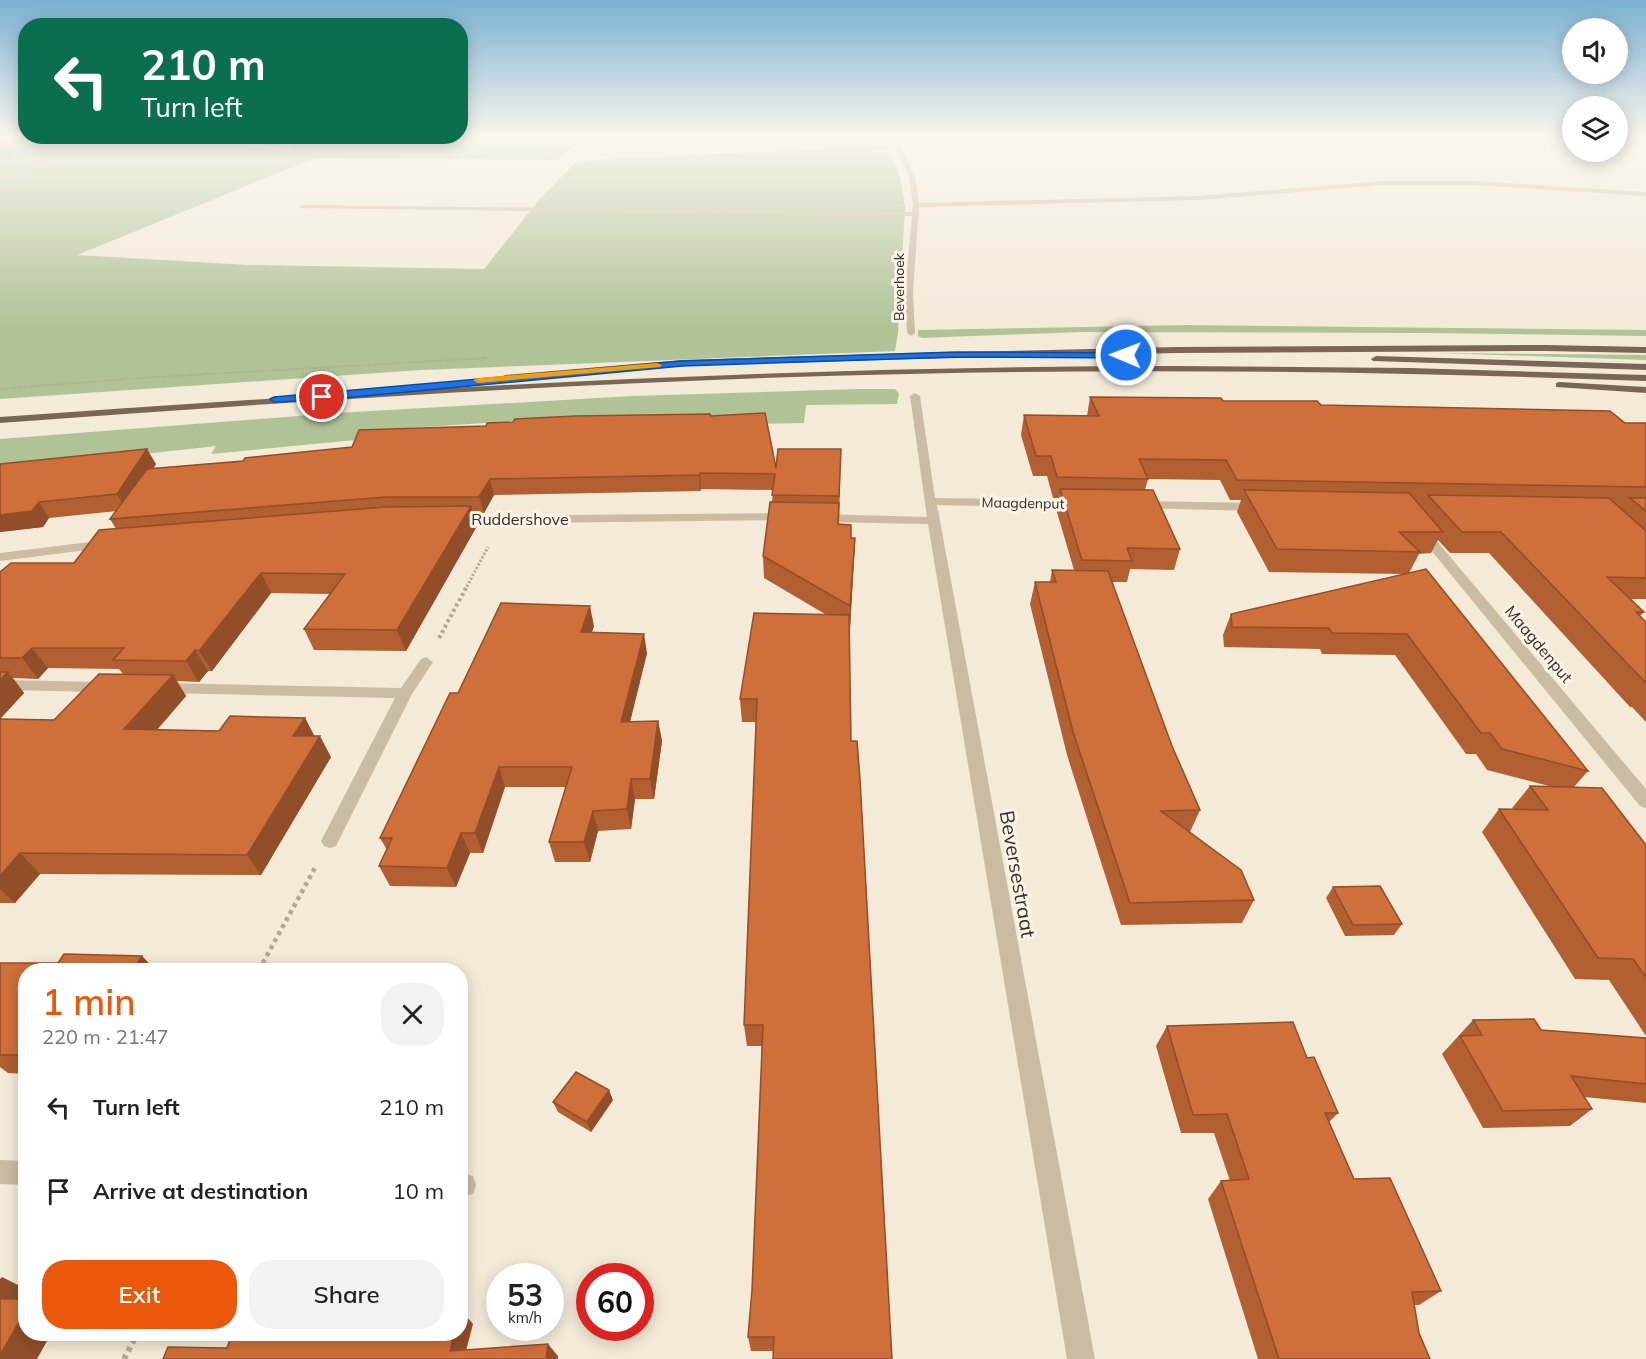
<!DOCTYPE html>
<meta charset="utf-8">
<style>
:root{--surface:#fff;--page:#f2f2f2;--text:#222;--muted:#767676;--accent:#ea580c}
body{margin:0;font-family:Mulish,sans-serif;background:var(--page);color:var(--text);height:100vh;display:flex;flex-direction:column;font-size:22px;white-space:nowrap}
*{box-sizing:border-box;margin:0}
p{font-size:20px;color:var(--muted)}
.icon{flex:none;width:33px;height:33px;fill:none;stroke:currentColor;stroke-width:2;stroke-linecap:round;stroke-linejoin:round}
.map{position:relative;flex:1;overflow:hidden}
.drawer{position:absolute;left:18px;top:963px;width:450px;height:378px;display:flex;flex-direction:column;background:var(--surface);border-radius:24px;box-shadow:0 3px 15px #0003}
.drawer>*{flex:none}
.top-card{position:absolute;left:18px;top:18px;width:450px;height:126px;border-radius:24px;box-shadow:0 3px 15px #0003;background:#0b6e4f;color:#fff;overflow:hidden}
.buttons{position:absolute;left:1562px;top:18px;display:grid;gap:12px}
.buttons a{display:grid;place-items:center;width:66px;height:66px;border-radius:50%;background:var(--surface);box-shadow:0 3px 15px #0003;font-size:30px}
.speed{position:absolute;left:486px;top:1263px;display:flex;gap:12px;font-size:30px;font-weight:700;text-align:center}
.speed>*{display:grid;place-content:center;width:78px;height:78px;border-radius:50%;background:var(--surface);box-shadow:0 3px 15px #0003;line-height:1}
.speed small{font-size:15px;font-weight:400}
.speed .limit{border:9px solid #d22;background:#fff;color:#111}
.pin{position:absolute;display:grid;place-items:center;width:51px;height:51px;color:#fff;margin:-26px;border:3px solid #fff;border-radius:50%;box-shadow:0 2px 6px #0007}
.me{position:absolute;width:66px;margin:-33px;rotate:271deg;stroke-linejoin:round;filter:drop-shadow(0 0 4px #0008)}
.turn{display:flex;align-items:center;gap:21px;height:126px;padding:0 24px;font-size:27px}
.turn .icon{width:78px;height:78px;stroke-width:2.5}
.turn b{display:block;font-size:42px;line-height:51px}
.round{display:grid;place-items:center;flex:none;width:63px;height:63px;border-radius:24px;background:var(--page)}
.headline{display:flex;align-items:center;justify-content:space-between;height:102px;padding:0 24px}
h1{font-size:36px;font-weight:600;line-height:45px;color:var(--accent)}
.button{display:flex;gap:12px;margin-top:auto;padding:12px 24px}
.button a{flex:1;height:69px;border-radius:24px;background:var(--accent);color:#fff;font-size:24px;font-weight:600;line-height:69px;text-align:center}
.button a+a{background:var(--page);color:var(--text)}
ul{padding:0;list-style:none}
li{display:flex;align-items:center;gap:18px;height:84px;padding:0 24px}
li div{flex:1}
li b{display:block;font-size:22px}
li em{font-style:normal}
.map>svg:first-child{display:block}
.green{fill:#afc397}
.water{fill:#75a9b2}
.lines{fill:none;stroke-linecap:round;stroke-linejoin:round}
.path-far4{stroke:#b8a58e;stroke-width:2;stroke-dasharray:1.5 1.5;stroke-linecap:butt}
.path-far3{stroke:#b8a58e;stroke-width:3;stroke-dasharray:2 2;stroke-linecap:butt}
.path-far2{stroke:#b8a58e;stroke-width:4;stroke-dasharray:3 3;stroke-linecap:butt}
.path-far1{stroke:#b8a58e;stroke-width:4.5;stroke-dasharray:4 4;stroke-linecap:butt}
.path{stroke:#b8a58e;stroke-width:6;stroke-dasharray:4.5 4.5;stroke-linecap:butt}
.lane{fill:#ccbba3;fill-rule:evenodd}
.street{fill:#ccbba3;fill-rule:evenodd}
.primary{fill:#7a6656;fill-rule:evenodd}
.wall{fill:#b25f32}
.shaded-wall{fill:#914e29}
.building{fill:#cf6f3a;stroke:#914e29;stroke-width:1.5}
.route{fill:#1a73e8;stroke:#114b97;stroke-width:1.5}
.slow{fill:#f59e0b}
.labels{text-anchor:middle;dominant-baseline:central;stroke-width:6;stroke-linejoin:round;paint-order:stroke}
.far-street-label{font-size:14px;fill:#362d26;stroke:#fbf3e5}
.street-label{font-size:16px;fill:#362d26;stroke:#fbf3e5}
.near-street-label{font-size:20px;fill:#362d26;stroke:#fbf3e5}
</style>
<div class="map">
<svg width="1646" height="1359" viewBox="0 0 1646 1359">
<rect width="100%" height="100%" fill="#f3ead8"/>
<path class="green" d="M79,137H181L286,152L318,137H583L557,160L315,158L77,255L248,265L484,269L539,200L577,161L887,146L900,176L905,207L898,333L895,351L421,370L0,399V160Z
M901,137H1269L904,142Z
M1186,325L1646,330V336L1428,333L1080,332L922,338L918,336V330Z
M1439,353L1646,355V360Z
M859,389H895L899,394L897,404L806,405L804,423L626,426L572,417L410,428L408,435L211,454L216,446L0,470V439L337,413L633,396Z"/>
<path class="water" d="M0,137H79L0,160Z"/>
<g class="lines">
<path class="path-far4" d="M0,389L140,378L488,358"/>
<path class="path-far3" d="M465,590L488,547"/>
<path class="path-far2" d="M439,638L466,588"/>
<path class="path-far1" d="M259,970L316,866"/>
<path class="path" d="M124,1359L137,1334"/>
<path class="lane" d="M127,137H135L0,181V177Z
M301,205L916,212L919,214L916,216L299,208Z"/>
<path class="street" d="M891,137H896L915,177L919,203L1199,196L1382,181H1473L1646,192V196L1473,185H1382L1199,200L919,207L913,292L915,333L911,336L907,333L905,292L913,205L909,177Z
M915,393L920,396L935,498L1077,500L1083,504L1077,508L937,505L1095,1359H1067L928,524L820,522L814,518L820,514L927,517L910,396Z
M1140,501L1257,503L1263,507L1257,511L1136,508V502Z
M787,513L793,517L791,520L454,524L448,520L454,516Z
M1421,526L1425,527L1646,789V808L1640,806L1417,533L1415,530Z
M107,540L113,544L111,547L0,561V553Z
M426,657L433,662L412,694L336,846L330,848L324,846L321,841L395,698L162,693L154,688L162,683L401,688L421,659Z
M0,680L105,682L113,687L105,692L0,690Z
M0,1160L26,1161V1185L0,1184Z
M460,1173L473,1176L476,1185L473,1194L460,1197Z"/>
<path class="primary" d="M1545,345L1646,347V353L1545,351L1177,353L915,359L682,366L505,381L500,378L505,375L682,360L915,353L1177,347Z
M1376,356L1646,364V370L1373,361L1371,359Z
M1174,366L1410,368L1646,375V381C1401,372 1155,368 909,374C606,380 303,401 0,423V417C391,389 782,366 1174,366Z
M1559,382L1646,387V393L1556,387V383Z"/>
</g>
<path class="wall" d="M1090,397L1223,401L1321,405L1625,423H1646V599H1631L1644,612L1640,616L1646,622V722L1632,707H1630L1489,553H1450L1438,540L1431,553L1419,554L1409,573L1588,771L1574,787L1646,845V1036L1609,980L1575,979L1482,832L1499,809H1513L1512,808L1530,786H1549L1487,770L1476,754H1466L1395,655L1322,654L1320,649L1224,647L1223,635L1231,614L1405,574L1269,572L1237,512L1241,500H1230L1220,480L1148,479L1145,490L1180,549L1174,570L1130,569L1127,582H1112L1172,746L1200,810L1190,832L1254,900L1242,923L1121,925L1067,755L1030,604L1035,582H1050L1052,570H1074L1056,509L1059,498H1053L1047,476H1033L1021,435L1024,415L1087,416Z
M711,416L776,468L841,449L839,524L851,538H855L850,629L773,1351H751L748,1337L752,1290L762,1046H747L744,1025L756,722H742L740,699L825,614L764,578L763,556L772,502L773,490L701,489L700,491L494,495L484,513H473L477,526L406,651L314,650L304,629L330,594L271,593L212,671H208L199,682L177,681L186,696L157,730L219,731L305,718L314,736L331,757L261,875L40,874L15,903H0V719L54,720L123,674L119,669L48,668L38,679L13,678L24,693L0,719V572L74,563L116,529L110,519L117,511L49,518L43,527L0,532V464H156L153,469L243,461L352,447L486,426Z
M594,626L592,632L647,653L630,722L658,721L662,741L654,799H635L631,829L598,831L590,862H555L549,842L566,787H505L483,853H470L456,887L390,886L379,866L387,850L380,838L458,693Z
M1333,887L1402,924L1394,935L1345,936L1326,898Z
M142,956L154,969L26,970V1074L8,1073L0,1067V963H58Z
M1473,1020L1541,1030L1646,1039V1103L1584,1097L1592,1109L1570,1126L1483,1128L1442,1054Z
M1167,1026L1307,1058L1338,1113L1329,1122L1354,1179L1441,1291L1419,1305H1414L1419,1333L1430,1359H1258L1208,1199L1221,1181H1230L1214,1133H1181L1156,1046Z
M613,1100L591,1132L558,1112L553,1102Z"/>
<path class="shaded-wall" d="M147,449L156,464L126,510L117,494Z
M700,473L701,489L700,491L699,475Z
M490,479L494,495L484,513L479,497Z
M39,502L49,518L43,527L0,532V515Z
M471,506L477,526L406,651L397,630Z
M855,538L854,560L850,629V606Z
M261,573L271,593L212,671L199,651Z
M590,606L594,626L585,651L581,632Z
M644,634L647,653L625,742L621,722Z
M32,648L48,668L38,679L22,658Z
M195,650L208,671L199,682L186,661Z
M8,672L24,693L0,719V680Z
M173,675L186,696L139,750L124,729Z
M305,718L316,739L293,736Z
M658,721L662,741L654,799L650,779Z
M320,736L331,757L261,875L247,855Z
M499,767L505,787L483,853L475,833Z
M631,779L635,799L631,829L627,809Z
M593,811L598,831L590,862L584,842Z
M461,833L470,853L456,887L447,868Z
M20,853L40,874L15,903L0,889V876Z
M142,956L155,970L134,969Z
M609,1090L613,1100L591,1132L587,1122Z
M2,1277L26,1289V1303L0,1304V1279Z
M26,1310V1334H51L37,1359H0V1355Z
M461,1310L473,1324L464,1359L450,1351L454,1334H460Z
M548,1344L558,1356V1359H546Z"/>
<path class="building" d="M1090,397L1221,398L1223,401H1317L1321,405L1610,411L1625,423H1646V487L1237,480L1226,460L1139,459L1148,479L1057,477L1051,456H1036L1024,415L1099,416Z
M765,413L776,468L778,449H841L839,496L772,495L775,474L700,473L699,475L490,479L479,497H387L110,519L147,469L243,461L245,458L352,447L359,430L486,426L487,423L513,422L515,419L575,416L710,414L711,416Z
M147,449L117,494L39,502L32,511L0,515V464Z
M1060,489L1153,490L1180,549L1127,548L1132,561L1082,560Z
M1244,490L1409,493L1443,532H1399L1420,552L1277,549Z
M1428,495L1609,498L1646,531V578L1607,577L1644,612H1636L1646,622V683L1501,532H1462Z
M1630,498H1646V511Z
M770,502L839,503L838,524L851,525V538H855L850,606L763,556Z
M471,506L397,630L304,629L345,574L261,573L199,651L195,650L186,661L113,660L124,648H32L22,658H0V572L11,563H74L99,530L386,507Z
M1426,569L1588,771L1502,749L1490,733H1481L1407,634L1332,633L1329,628L1232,627L1231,614Z
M1052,570L1108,571L1172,746L1200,810L1161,811L1241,870L1254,900L1130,903L1073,732L1035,582H1056Z
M501,603L590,606L581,632L644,634L621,722L658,721L650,779H631L627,809L593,811L584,842H549L572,767H499L475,833H461L447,868L379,866L392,838H380L450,693H458Z
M754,613L849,615L851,741H857L860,779L892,1359H773L774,1337H748L752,1290L763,1025H744L757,699H740Z
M0,672H8L0,680Z
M99,674L173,675L124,729L219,731L230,716L305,718L293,736H320L247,855L20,853L0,876V719L54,720Z
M1530,786L1602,788L1646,845V977L1633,959L1598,958L1499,809L1548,810Z
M1380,886L1402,924L1353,925L1333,887Z
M64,954L142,956L134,969L176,970H26V1055H0V963H58Z
M1534,1019L1541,1030L1646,1038V1084L1571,1076L1592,1109L1503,1111L1460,1036L1482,1035L1473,1020Z
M1293,1022L1307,1058L1314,1057L1338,1113H1325L1354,1179L1390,1178L1441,1291L1412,1292L1419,1333L1430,1359H1279L1221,1181L1249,1179L1227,1114L1193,1115L1167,1026Z
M576,1072L609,1090L587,1122L553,1102Z
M0,1299H26V1310L0,1355Z
M232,1334H454L450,1351L548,1344L546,1359H163L168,1347L227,1348Z"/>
<linearGradient id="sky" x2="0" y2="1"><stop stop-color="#7ab0d2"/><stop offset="0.42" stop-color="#faf6ed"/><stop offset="1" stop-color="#faf6ed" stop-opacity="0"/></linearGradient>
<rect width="1646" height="328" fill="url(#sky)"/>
<path class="route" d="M956,352L1126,353L1131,355L1126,358L956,357L682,366L322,400L274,402L270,399L274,397L682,361Z"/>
<path class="slow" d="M657,363L662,365L660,367L478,383L473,380L478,378Z"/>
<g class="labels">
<g class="far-street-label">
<text transform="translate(899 287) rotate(-90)">Beverhoek</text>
<text transform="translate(1023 503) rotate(1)">Maagdenput</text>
</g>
<g class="street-label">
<text x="520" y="519">Ruddershove</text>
<text transform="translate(1539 644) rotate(50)">Maagdenput</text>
</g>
<g class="near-street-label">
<text transform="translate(1018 874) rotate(80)">Beversestraat</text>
</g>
</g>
</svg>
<div class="buttons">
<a><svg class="icon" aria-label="sound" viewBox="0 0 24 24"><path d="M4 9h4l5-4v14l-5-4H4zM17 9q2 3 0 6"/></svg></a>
<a><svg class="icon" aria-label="layers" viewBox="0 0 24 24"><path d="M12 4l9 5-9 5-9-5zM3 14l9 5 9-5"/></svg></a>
</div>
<div class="speed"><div>53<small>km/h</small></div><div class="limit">60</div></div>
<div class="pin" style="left:322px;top:397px;background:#d93025"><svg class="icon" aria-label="arrive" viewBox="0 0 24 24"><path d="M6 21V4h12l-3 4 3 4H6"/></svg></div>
<svg class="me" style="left:1126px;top:355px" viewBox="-20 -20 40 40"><circle r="17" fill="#1a73e8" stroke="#fff" stroke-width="3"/><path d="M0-11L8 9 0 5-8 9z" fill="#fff"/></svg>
<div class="top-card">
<div class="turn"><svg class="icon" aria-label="left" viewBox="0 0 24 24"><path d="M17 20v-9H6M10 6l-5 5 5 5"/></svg><div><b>210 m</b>Turn left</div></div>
</div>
<section class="drawer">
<div class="headline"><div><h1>1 min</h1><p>220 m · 21:47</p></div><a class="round"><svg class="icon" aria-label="close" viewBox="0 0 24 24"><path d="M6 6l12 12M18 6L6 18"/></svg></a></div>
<ul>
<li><svg class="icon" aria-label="left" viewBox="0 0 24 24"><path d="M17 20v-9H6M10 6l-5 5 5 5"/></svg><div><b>Turn left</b></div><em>210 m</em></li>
<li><svg class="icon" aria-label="arrive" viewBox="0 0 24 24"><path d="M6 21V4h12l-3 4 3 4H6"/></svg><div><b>Arrive at destination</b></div><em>10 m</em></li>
</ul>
<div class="button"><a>Exit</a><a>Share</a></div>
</section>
</div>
